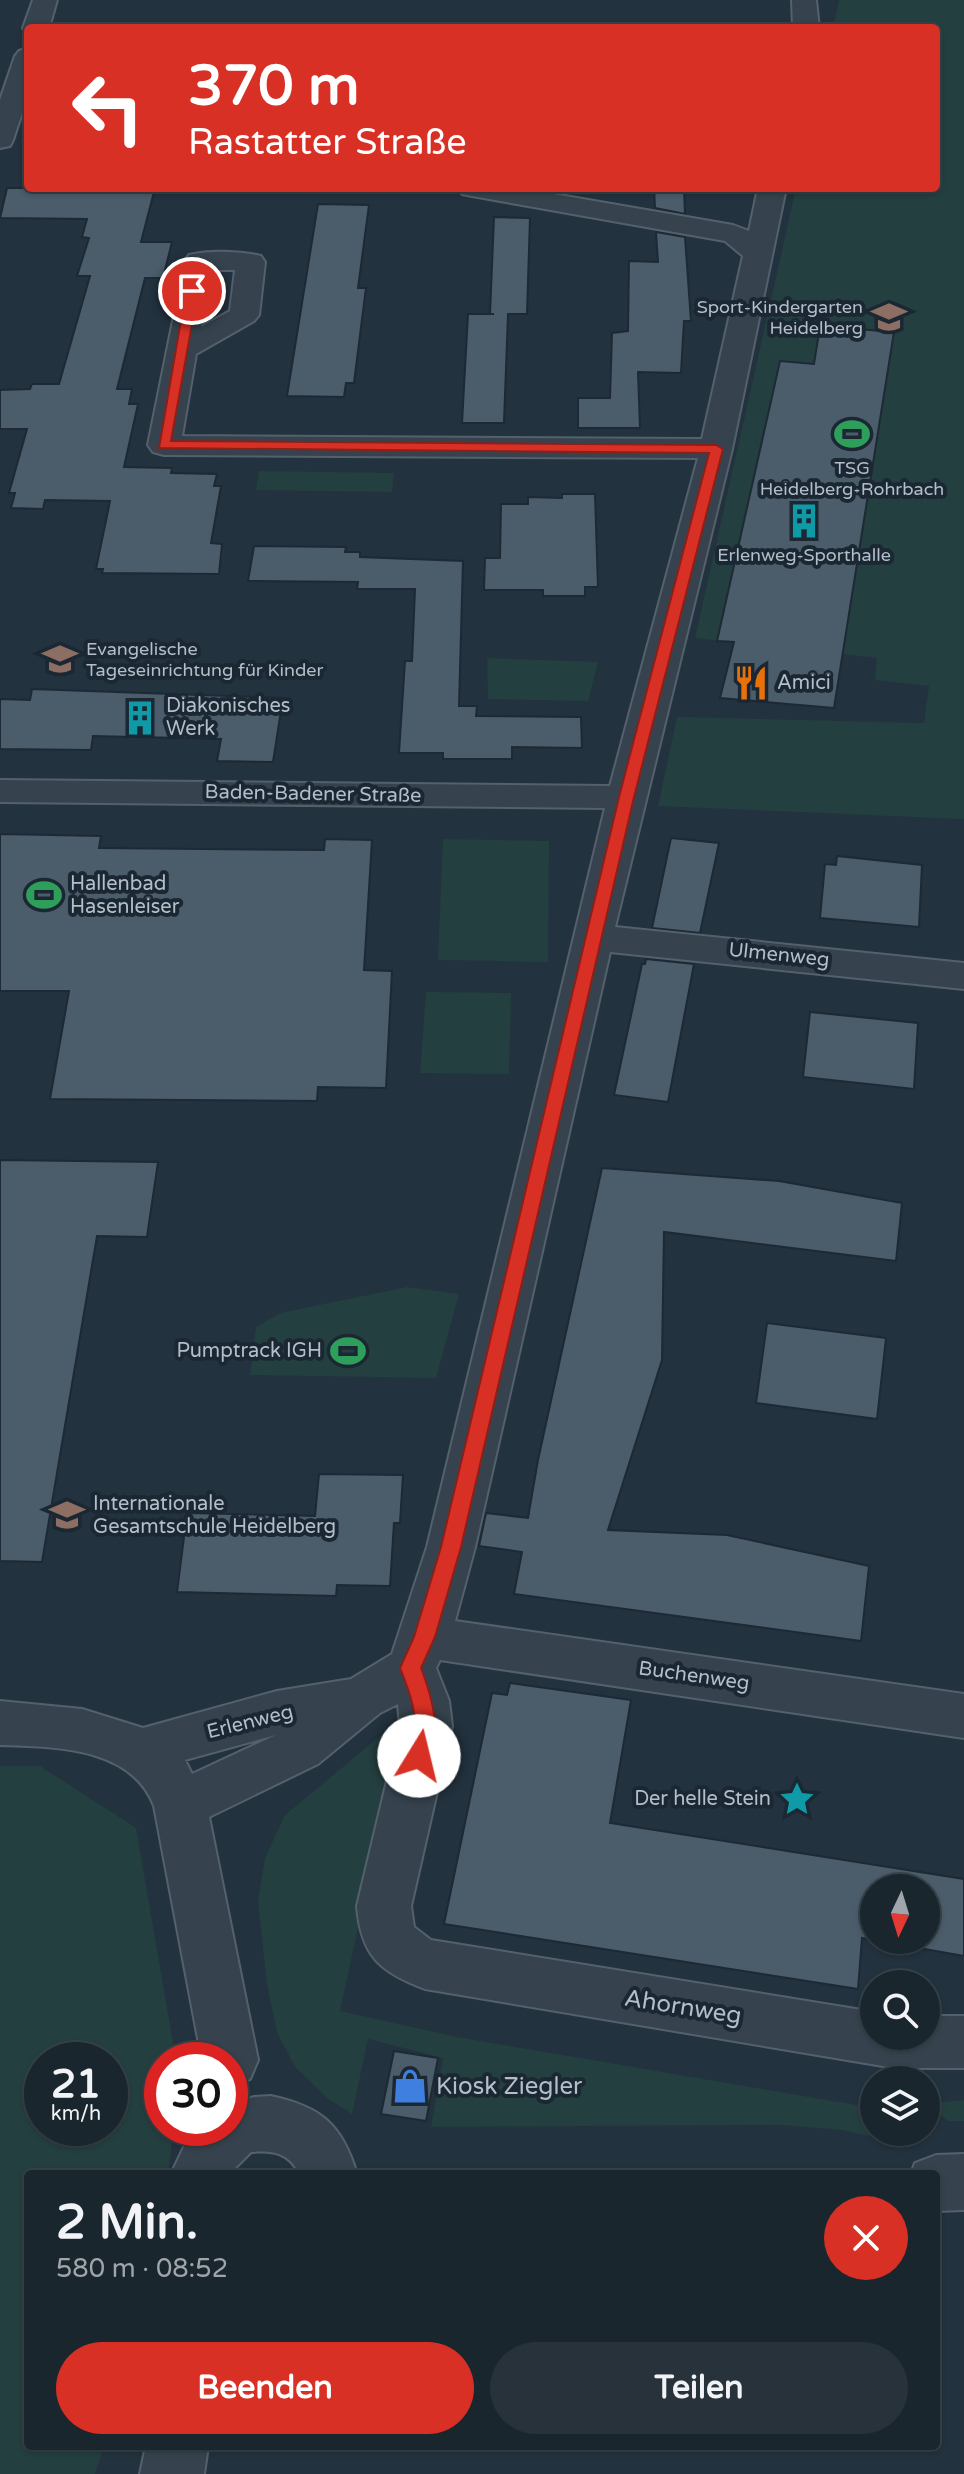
<!DOCTYPE html>
<html lang="de">
<meta charset="utf-8">
<style>
:root{--surface:#1a262e;--page:#27323a;--text:#f1f3f6;--muted:#9fa5aa;--line:#38434a;--accent:#d93025}
body{margin:0;font-family:"Varela Round",sans-serif;background:var(--page);color:var(--text);height:100vh;display:flex;flex-direction:column;font-size:30px;white-space:nowrap}
*{box-sizing:border-box;margin:0}
p{font-size:26px;color:var(--muted)}
.icon{flex:none;width:44px;height:44px;fill:none;stroke:currentColor;stroke-width:2;stroke-linecap:round;stroke-linejoin:round}
.map{position:relative;flex:1;overflow:hidden}
.side{position:absolute;left:24px;top:2170px;width:916px;height:280px;display:flex;flex-direction:column;background:var(--surface);border-radius:8px;box-shadow:0 2px 6px #0004,0 0 0 2px var(--line)}
.side>*{flex:none}
.top-card{position:absolute;left:24px;top:24px;width:916px;height:168px;border-radius:8px;box-shadow:0 2px 6px #0004,0 0 0 2px var(--line);background:#d93025;color:#fff;overflow:hidden}
.needle{width:52px;rotate:184deg}
.buttons{position:absolute;left:860px;top:1874px;display:grid;gap:16px}
.buttons a{display:grid;place-items:center;width:80px;height:80px;border-radius:50%;background:var(--surface);box-shadow:0 2px 6px #0004,0 0 0 2px var(--line);font-size:40px}
.speed{position:absolute;left:24px;top:2042px;display:flex;gap:16px;font-size:40px;font-weight:700;text-align:center}
.speed>*{display:grid;place-content:center;width:104px;height:104px;border-radius:50%;background:var(--surface);box-shadow:0 2px 6px #0004,0 0 0 2px var(--line);line-height:1}
.speed small{font-size:20px;font-weight:400}
.speed .limit{border:12px solid #d22;background:#fff;color:#111}
.pin{position:absolute;display:grid;place-items:center;width:68px;height:68px;color:#fff;margin:-34px;border:4px solid #fff;border-radius:50%;box-shadow:0 2px 8px #0007}
.me{position:absolute;width:88px;margin:-44px;rotate:9deg;stroke-linejoin:round;filter:drop-shadow(0 0 6px #0008)}
.turn{display:flex;align-items:center;gap:28px;height:168px;padding:0 32px;font-size:36px}
.turn .icon{width:104px;height:104px;stroke-width:2.5}
.turn b{display:block;font-size:56px;line-height:68px}
.round{display:grid;place-items:center;flex:none;width:84px;height:84px;border-radius:42px;background:var(--page)}
.headline{display:flex;align-items:center;justify-content:space-between;height:136px;padding:0 32px}
h1{font-size:48px;font-weight:800;line-height:60px}
.button{display:flex;gap:16px;margin-top:auto;padding:16px 32px}
.button a{flex:1;height:92px;border-radius:48px;background:var(--accent);color:#fff;font-size:32px;font-weight:800;line-height:92px;text-align:center}
.button a+a{background:var(--page);color:var(--text)}
.map>svg:first-child{display:block}
.green{fill:#243f3f;fill-rule:evenodd}
.building{fill:#4b5c6a;stroke:#1d2a35;stroke-width:2}
.lines{fill:none;stroke-linecap:round;stroke-linejoin:round}
.minor-casing{stroke:#54616c;stroke-width:4}
.minor{fill:#36434e;fill-rule:evenodd}
.route{fill:#d93025;stroke:#8d1f18;stroke-width:2}
.labels{text-anchor:middle;dominant-baseline:central;stroke-width:8;stroke-linejoin:round;paint-order:stroke}
.far-poi-label{font-size:18px;fill:#b2bec9;stroke:#1b2833}
.poi-label{font-size:20px;fill:#b2bec9;stroke:#1b2833;text-anchor:start}
.street-label{font-size:20px;fill:#b2bec9;stroke:#1b2833}
.near-street-label{font-size:24px;fill:#b2bec9;stroke:#1b2833}
.near-poi-label{font-size:24px;fill:#b2bec9;stroke:#1b2833;text-anchor:start}
</style>
<div class="map">
<svg width="964" height="2474" viewBox="0 0 964 2474">
<rect width="100%" height="100%" fill="#22323e"/>
<path class="green" d="M839,0H964V819L658,806L677,717L924,723L929,686L875,680L877,658L695,638L796,188H936V28H833Z
M259,471L394,473L392,492L256,490Z
M487,658L598,662L588,701L488,699Z
M443,839L549,841L548,962L438,960Z
M426,992L511,993L509,1074L420,1073Z
M407,1287L459,1294L436,1378L250,1375L256,1327L280,1313Z
M391,1727L400,1734L340,2011L457,2037L874,2108V2132H896L899,2143L842,2130L781,2125L431,2127L443,2058L368,2039L352,2114L327,2098L295,2067L277,2032L267,1985L258,1901L265,1858L285,1815Z
M0,1766H40L136,1828L176,2060H162V2128H174L168,2174H28V2446H104L95,2474H0ZM42,2060H110V2128H42Z
M964,2100V2121H948L926,2104Z"/>
<path class="building" d="M7,188H155L141,242H172L163,278H145L117,389H132L129,404H138L124,467L172,468L171,473L217,474L214,486H221L211,543L222,544L219,574L102,573L103,569H96L110,501L45,500L43,509L11,508L15,493H9L27,429H0V390L30,389L32,384H59L90,276H77L89,238L82,237L87,219L0,218Z
M654,188H684L685,214L655,208Z
M318,204L369,205L358,288H366L354,383H346L344,397L287,396Z
M494,217L530,218L527,314H508L504,423H462L468,314H494H490Z
M656,232L685,237L691,321H684L681,373L638,372L640,428H578V398H610L612,333L628,331L629,261L658,262Z
M820,326L894,332L834,708L720,698L734,642L717,641L780,361L814,364Z
M562,494H595L598,587H585V596H543V590H484L485,558H500L501,504H528V497L562,498Z
M254,546L346,547L345,552H360V557L463,561L459,706H477L476,716L581,717L582,748L512,747V759H443V753H399L405,661H412L415,589H357L358,582L248,581Z
M32,689L283,698L273,762L217,761L221,739L93,736L91,750L0,749V699L30,700Z
M0,834L101,836L99,848L324,850L325,839L372,840L364,970L392,971L386,1088L318,1087L317,1101L50,1099L69,991H0Z
M671,838L719,843L700,933L652,928Z
M837,856L922,865L919,927L820,918L825,864L836,865Z
M646,959L694,964L668,1102L614,1095L642,964H645Z
M810,1012L918,1023L914,1089L803,1077Z
M0,1160L158,1162L147,1237L97,1236L42,1562L0,1561Z
M602,1168L779,1181L902,1203L896,1261L664,1232L662,1360L608,1530L727,1535L869,1566L861,1641L514,1594L522,1552L479,1546L486,1513L528,1518L538,1460Z
M767,1323L886,1338L877,1419L756,1403Z
M319,1474L403,1475L400,1523H394L390,1586L337,1585L336,1596L177,1592L187,1513L315,1516Z
M510,1683L631,1700L610,1823L964,1879V1956L874,1940H926V1888H874V1940L862,1938L858,1989L444,1924L492,1693L507,1695Z
M394,2051L438,2058L426,2121L381,2114Z"/>
<g class="lines">
<g class="minor-casing">
<path id="minor" d="M33,0H57L49,28H28V34L23,28Z
M792,0H816L819,28H793Z
M28,48V95L13,140L10,146L0,148V100L15,56L19,51Z
M458,188H519L733,225L749,231L758,188H786L732,449L615,927L964,963V989L610,952L475,1547L455,1621L964,1694V1738L440,1660L436,1668L449,1701L452,1726L411,1906L414,1927L431,1940L874,2012V2036H926V2016H964V2068H895L425,1989C380,1972 361,1956 357,1906L400,1726L398,1704L380,1713L318,1764L209,1817L258,2060L250,2079L230,2086V2060H202L154,1806C131,1746 53,1747 0,1745V1701L82,1709L143,1728L277,1691L351,1679L392,1654L427,1547L605,808L0,802V780L610,786L698,458L164,455L153,452L148,445L185,261L189,255C210,250 240,251 261,256L265,262L259,315L254,321L196,354L182,436L702,439L743,256L725,241L472,196L462,194ZM212,270H235L230,311L201,327ZM276,1735L192,1774L185,1760Z
M271,2096C322,2107 342,2125 357,2174H299C290,2153 273,2150 251,2152L229,2174H171L193,2128H230V2105L254,2097Z
M964,2154V2210L936,2211V2174H911L915,2163L936,2155Z
M146,2446H208L204,2474H140Z"/>
</g>
<use href="#minor" class="minor"/>
</g>
<path class="route" d="M192,287L198,291L171,441L716,445L723,449L634,797L461,1547L435,1637L421,1668C433,1700 442,1730 426,1763L419,1765L411,1763C405,1750 414,1738 415,1725C415,1705 407,1686 400,1668L414,1637L441,1547L619,797L709,453L159,448L186,291Z"/>
<defs>
<g id="school-bare" transform="scale(2.76)"><path d="M0-5L7-2L0 1L-7-2ZM-4 1L0 2.5L4 1V4Q0 6-4 4Z" fill="#8d6e63" stroke="#1b2833" stroke-width="2.5" paint-order="stroke"/></g>
<g id="stadium-bare" transform="scale(2.76)"><path d="M0-5a6.5 5 0 1 0 0 10a6.5 5 0 1 0 0-10ZM-3.5-1.8h7v3.6h-7Z" fill="#2e9e5b" stroke="#1b2833" stroke-width="2.5" paint-order="stroke"/></g>
<g id="building-bare" transform="scale(2.76)"><path d="M-4-6H4V6H1V3H-1V6H-4ZM-2.5-4.3h1.7v1.8h-1.7ZM.8-4.3h1.7v1.8H.8ZM-2.5-1h1.7V.8h-1.7ZM.8-1h1.7V.8H.8Z" fill="#0f9aa8" stroke="#1b2833" stroke-width="2.5" paint-order="stroke"/></g>
<g id="restaurant-bare" transform="scale(2.76)"><path d="M-5-6h1v4h1v-4h1v4h1v-4h1v5L-1.5 .5V6h-2V.5L-5-1ZM5-6V6H3V1.5H1.5Q1.5-4 5-6Z" fill="#e8710a" stroke="#1b2833" stroke-width="2.5" paint-order="stroke"/></g>
<g id="sight-bare" transform="scale(2.76)"><path d="M0-6L1.8-2.2L6-1.7L2.9 1.2L3.7 5.4L0 3.3L-3.7 5.4L-2.9 1.2L-6-1.7L-1.8-2.2Z" fill="#0f9aa8" stroke="#1b2833" stroke-width="2.5" paint-order="stroke"/></g>
<g id="shop-bare" transform="scale(2.76)"><path d="M-5-2.5h2.3a2.7 3.5 0 0 1 5.4 0H5L5.5 6h-11ZM-1.5-2.5h3a1.5 2.3 0 0 0-3 0Z" fill="#3f7fe0" stroke="#1b2833" stroke-width="2.5" paint-order="stroke"/></g>
</defs>
<g fill-rule="evenodd">
<use href="#school-bare" x="889" y="317"/>
<use href="#stadium-bare" x="852" y="434"/>
<use href="#building-bare" x="804" y="521"/>
<use href="#school-bare" x="60" y="659"/>
<use href="#restaurant-bare" x="751" y="683"/>
<use href="#building-bare" x="140" y="718"/>
<use href="#stadium-bare" x="44" y="895"/>
<use href="#stadium-bare" x="348" y="1351"/>
<use href="#school-bare" x="67" y="1515"/>
<use href="#sight-bare" x="797" y="1799"/>
<use href="#shop-bare" x="410" y="2086"/>
</g>
<g class="labels">
<g class="far-poi-label">
<text x="863" y="307" text-anchor="end">Sport-Kindergarten<tspan x="863" dy="21">Heidelberg</tspan></text>
<text x="852" y="468">TSG<tspan x="852" dy="21">Heidelberg-Rohrbach</tspan></text>
<text x="804" y="555">Erlenweg-Sporthalle</text>
<text x="86" y="649" text-anchor="start">Evangelische<tspan x="86" dy="21">Tageseinrichtung für Kinder</tspan></text>
</g>
<g class="poi-label">
<text x="777" y="683">Amici</text>
<text x="166" y="706">Diakonisches<tspan x="166" dy="23">Werk</tspan></text>
<text x="70" y="884">Hallenbad<tspan x="70" dy="23">Hasenleiser</tspan></text>
<text x="322" y="1351" text-anchor="end">Pumptrack IGH</text>
<text x="93" y="1504">Internationale<tspan x="93" dy="23">Gesamtschule Heidelberg</tspan></text>
<text x="771" y="1799" text-anchor="end">Der helle Stein</text>
</g>
<g class="street-label">
<text transform="translate(313 794) rotate(1)">Baden-Badener Straße</text>
<text transform="translate(779 955) rotate(6)">Ulmenweg</text>
<text transform="translate(694 1676) rotate(8)">Buchenweg</text>
<text transform="translate(250 1722) rotate(-14)">Erlenweg</text>
</g>
<g class="near-street-label">
<text transform="translate(683 2007) rotate(9)">Ahornweg</text>
</g>
<g class="near-poi-label">
<text x="436" y="2086">Kiosk Ziegler</text>
</g>
</g>
</svg>
<div class="buttons">
<a><svg class="needle" viewBox="-14 -14 28 28"><path d="M0-13l5 13h-10z" fill="#e53935"/><path d="M0 13l5-13h-10z" fill="#9fa5aa"/></svg></a>
<a><svg class="icon" aria-label="search" viewBox="0 0 24 24"><circle cx="10" cy="10" r="6"/><path d="M15 15l6 6"/></svg></a>
<a><svg class="icon" aria-label="layers" viewBox="0 0 24 24"><path d="M12 4l9 5-9 5-9-5zM3 14l9 5 9-5"/></svg></a>
</div>
<div class="speed"><div>21<small>km/h</small></div><div class="limit">30</div></div>
<div class="pin" style="left:192px;top:291px;background:#d93025"><svg class="icon" aria-label="arrive" viewBox="0 0 24 24"><path d="M6 21V4h12l-3 4 3 4H6"/></svg></div>
<svg class="me" style="left:419px;top:1756px" viewBox="-20 -20 40 40"><circle r="19" fill="#fff"/><path d="M0-13L10 11 0 6-10 11z" fill="#d93025"/></svg>
<div class="top-card">
<div class="turn"><svg class="icon" aria-label="left" viewBox="0 0 24 24"><path d="M17 20v-9H6M10 6l-5 5 5 5"/></svg><div><b>370 m</b>Rastatter Straße</div></div>
</div>
<section class="side">
<div class="headline"><div><h1>2 Min.</h1><p>580 m · 08:52</p></div><a class="round" style="background:#d93025;color:#fff"><svg class="icon" aria-label="close" viewBox="0 0 24 24"><path d="M6 6l12 12M18 6L6 18"/></svg></a></div>
<div class="button"><a>Beenden</a><a>Teilen</a></div>
</section>
</div>
